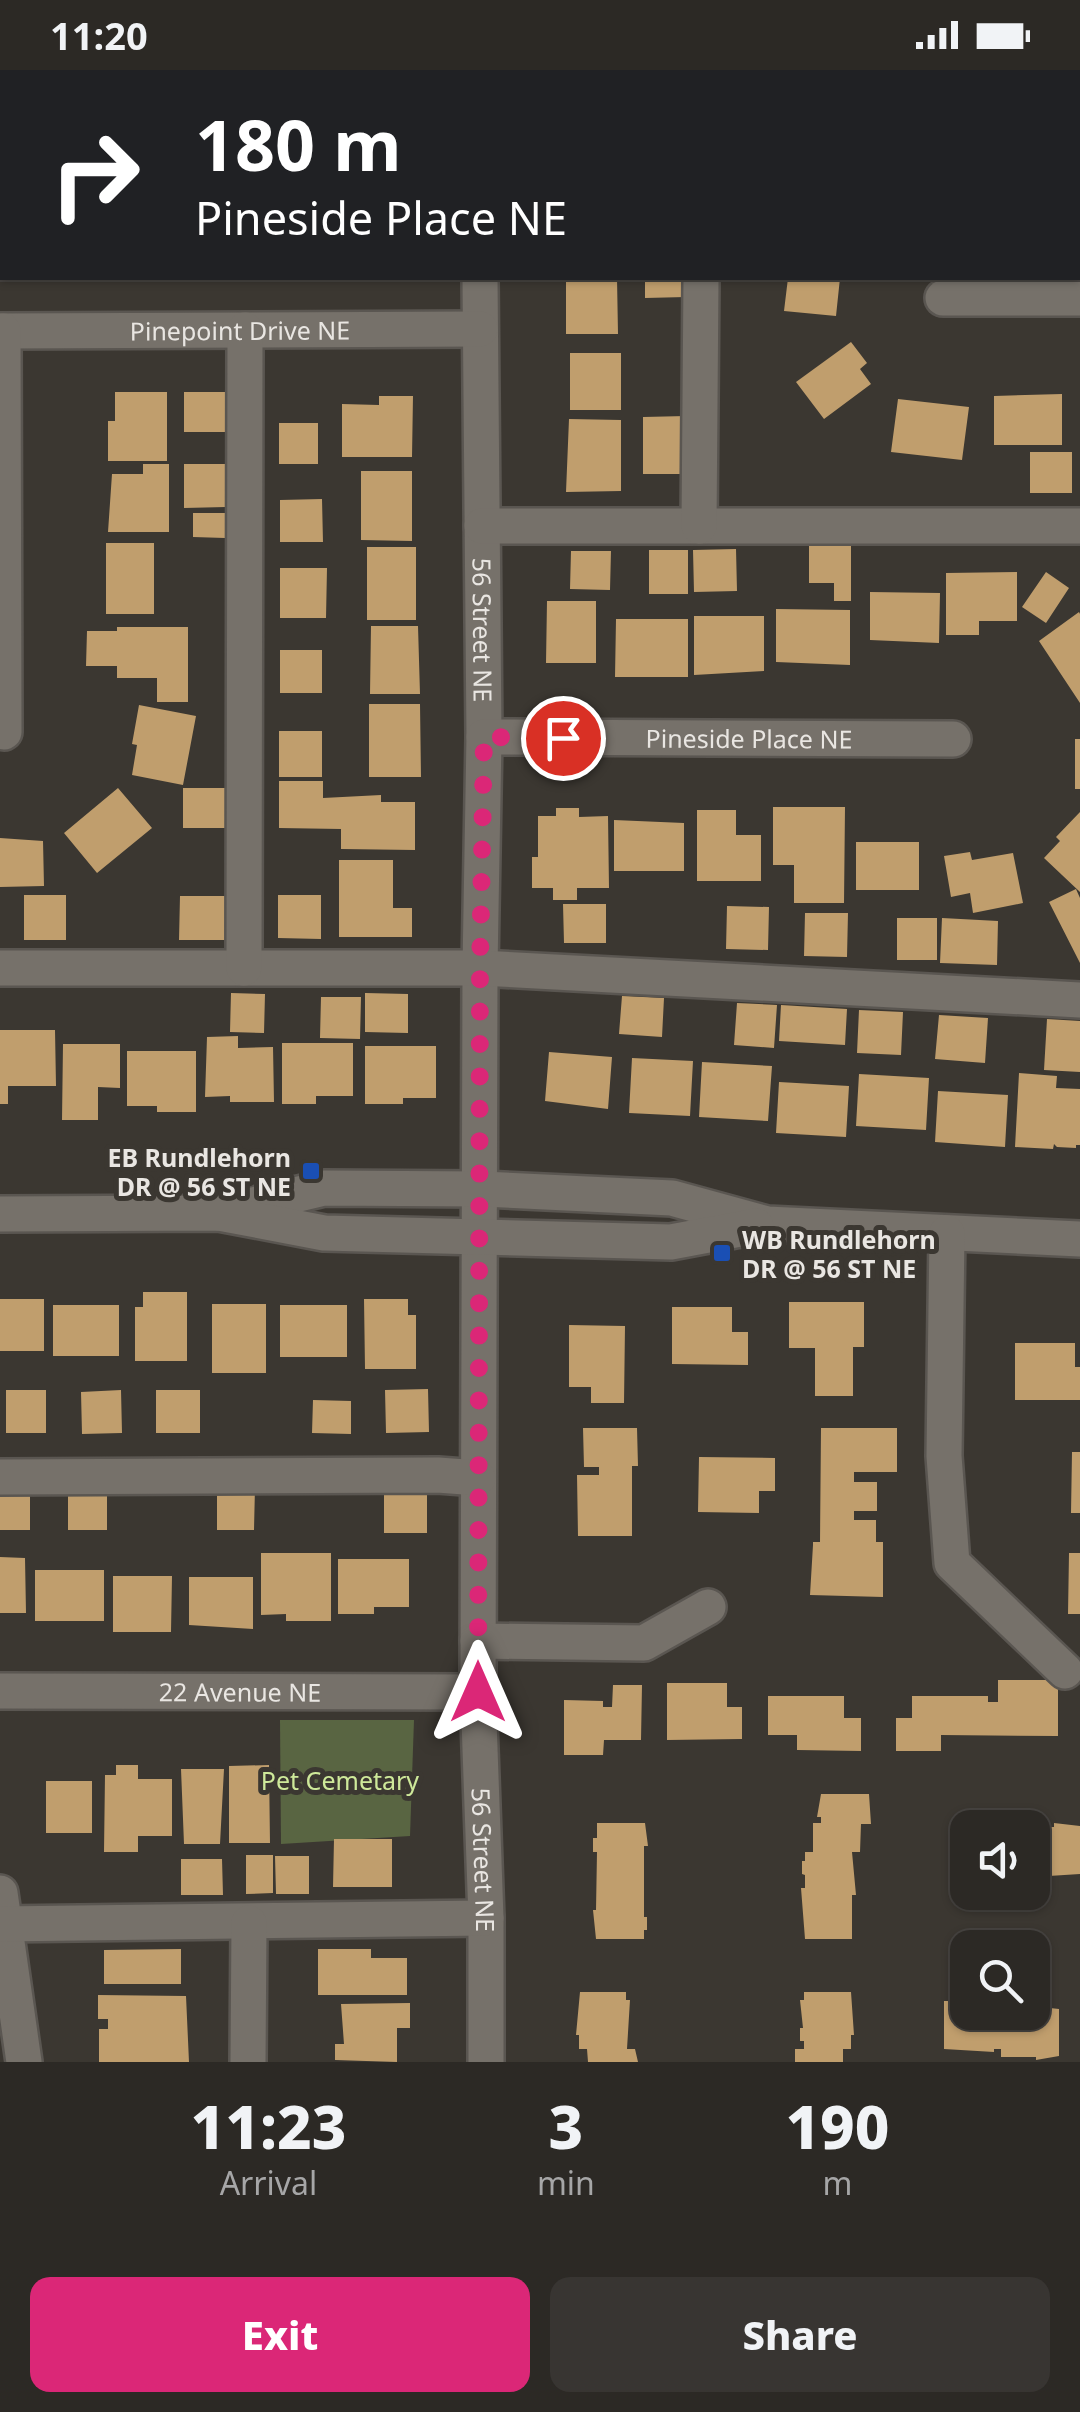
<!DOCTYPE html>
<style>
:root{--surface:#2c2925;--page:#383532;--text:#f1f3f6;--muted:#a6a6a7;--line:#484542;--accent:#db2777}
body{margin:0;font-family:"Noto Sans",sans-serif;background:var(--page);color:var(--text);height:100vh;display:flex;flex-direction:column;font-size:38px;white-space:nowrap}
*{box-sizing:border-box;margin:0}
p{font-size:32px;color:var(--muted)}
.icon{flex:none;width:55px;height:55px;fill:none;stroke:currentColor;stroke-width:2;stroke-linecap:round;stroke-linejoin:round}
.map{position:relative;height:1992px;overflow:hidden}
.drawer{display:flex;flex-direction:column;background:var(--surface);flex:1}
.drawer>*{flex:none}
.top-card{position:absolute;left:0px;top:0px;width:1080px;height:210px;box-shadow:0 2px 8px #0004,0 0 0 2px var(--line);background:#202124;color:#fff;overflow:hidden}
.buttons{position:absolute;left:950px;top:1740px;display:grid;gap:20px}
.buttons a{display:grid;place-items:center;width:100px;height:100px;border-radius:20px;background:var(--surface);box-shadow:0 2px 8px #0004,0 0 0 2px var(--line);font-size:50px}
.pin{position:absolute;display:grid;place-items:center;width:85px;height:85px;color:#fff;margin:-42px;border:5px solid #fff;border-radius:50%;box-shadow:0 2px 10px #0007}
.me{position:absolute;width:110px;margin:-55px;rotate:0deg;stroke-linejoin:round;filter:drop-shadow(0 0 8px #0008)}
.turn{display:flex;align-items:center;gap:35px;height:210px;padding:0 30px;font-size:45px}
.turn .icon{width:130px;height:130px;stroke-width:2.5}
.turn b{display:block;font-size:70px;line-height:85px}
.eta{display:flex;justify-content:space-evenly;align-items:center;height:170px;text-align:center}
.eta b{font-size:60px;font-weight:800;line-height:70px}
.primary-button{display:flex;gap:20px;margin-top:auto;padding:20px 30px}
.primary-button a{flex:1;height:115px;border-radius:20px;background:var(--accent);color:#fff;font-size:40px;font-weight:800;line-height:115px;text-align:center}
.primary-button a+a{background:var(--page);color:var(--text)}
.status{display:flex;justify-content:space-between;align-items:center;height:70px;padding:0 50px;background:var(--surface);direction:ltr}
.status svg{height:28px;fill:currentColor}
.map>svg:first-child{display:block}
.green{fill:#596542}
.building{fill:#c09e6d}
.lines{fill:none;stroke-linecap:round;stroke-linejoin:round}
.minor-casing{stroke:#5a5651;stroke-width:40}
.minor{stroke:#76716a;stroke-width:35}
.route{stroke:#db2777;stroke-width:18;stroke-dasharray:0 32.4}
.transit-dot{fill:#1a4fb4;stroke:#3b3731;stroke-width:4}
.labels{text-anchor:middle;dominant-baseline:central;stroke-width:10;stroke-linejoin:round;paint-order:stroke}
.street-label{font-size:25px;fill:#e9e6e2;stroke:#3b3731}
.poi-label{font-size:25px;font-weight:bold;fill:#e9e6e2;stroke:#3b3731;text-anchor:end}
.park-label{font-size:25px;fill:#cee99a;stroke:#3b3731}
</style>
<div class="status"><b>11:20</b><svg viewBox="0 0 49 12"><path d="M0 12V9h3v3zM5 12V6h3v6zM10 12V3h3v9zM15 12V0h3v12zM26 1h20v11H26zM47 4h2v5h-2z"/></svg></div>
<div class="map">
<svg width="1080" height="1992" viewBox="0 0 1080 1992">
<rect width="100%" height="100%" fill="#3b3731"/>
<path class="green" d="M280,1650H414L410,1766L281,1774Z"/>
<path class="building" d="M566,208H617L618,264H566Z
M645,208H686V227L645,228Z
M788,208H840L836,246L784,241Z
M851,272L867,293L860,299L871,314L824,349L796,312Z
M570,283H621V340H570Z
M115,322H167V391H108V351H115Z
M184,322H226V362H184Z
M1062,324V375H994V326Z
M379,326H413L412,387H342V334L379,335Z
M898,329L969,337L962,390L891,382Z
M686,346V404H643V347Z
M569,349L621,350V421L566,422Z
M279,353H318V394H279Z
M1030,382H1072V423H1030Z
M143,394H169V462H108L112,404H143Z
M184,394H226V437L184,438Z
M361,401H412V471L361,470Z
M322,429L323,472H280V430Z
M193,443H225V468L193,467Z
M106,473H154V544H106Z
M809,476H851V531H834V513H809Z
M367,477H416V550H367Z
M736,479L737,521L694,522L693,480Z
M649,480H688V524H649Z
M571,481H611L610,520L570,519Z
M280,498H327L326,548H280Z
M1017,502V551H979V565H946V503Z
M1046,502L1069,518L1046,553L1022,537Z
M870,522L940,523L939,573L870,570Z
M547,531H596V593H546Z
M776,539L850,540V595L776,592Z
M1079,542L1080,544V633L1039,571Z
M694,546H764V601L694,605Z
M616,549H688V607H615Z
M371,556H418L420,624H370Z
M117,557H188V632H157V608H117V596H86L87,561H117Z
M280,580H322V623H280Z
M369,634H420L421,707H369Z
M139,635L196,646L183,715L132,705L137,675L132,674Z
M279,661H322V707H279Z
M1075,669H1080V719H1075Z
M279,711H323V728L381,725V732H415V780L341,779V759L279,758Z
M118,718L152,758L97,803L64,763Z
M183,718H226V758H183Z
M773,737H845L844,833H794V795H773Z
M556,738H579V747L608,746L609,818H577V830H553V818H532V787H538V746H556Z
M697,740H736V765H761V811H697Z
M1080,742V822L1044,788L1060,771L1056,767Z
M614,750L684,753V801H614Z
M0,768L43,771L44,816L0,817Z
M856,772H919V820H856Z
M970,782L972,790L1013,783L1023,833L973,843L970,823L951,827L944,786Z
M339,790H393V838H412V867H339Z
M1076,819L1080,828V893L1049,832Z
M24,825H66V870H24Z
M278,825H321V869L278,868Z
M180,826H225V870H179Z
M563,834H606V873H564Z
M727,836L769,837L768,880L726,879Z
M805,843H848L847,887L804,886Z
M897,848H937V890H897Z
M942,848L998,851L997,895L940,893Z
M231,923L265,924L264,963L230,962Z
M365,923L408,924V963L365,962Z
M622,926L664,928L662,967L619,964Z
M321,927H361L360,969L320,968Z
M737,933L777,935L774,978L734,975Z
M781,935L847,939L845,975L779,971Z
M859,940L903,942L901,985L857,983Z
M939,945L988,948L985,993L935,989Z
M1047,949L1080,951V1002L1044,1000Z
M0,960H55L56,1016H8V1034H0Z
M238,966V978L273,977L274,1032H230V1026L205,1027L207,967Z
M282,973H353V1026H316V1034H282Z
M63,974H120V1018L98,1017V1050H62Z
M365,976H436V1028H403V1034H365Z
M127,981H196V1042H157V1036H127Z
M549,982L612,987L608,1039L545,1031Z
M632,988L693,991L690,1046L629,1043Z
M702,992L772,996L768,1051L699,1047Z
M1019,1003L1057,1006L1056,1018L1080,1019V1075H1076V1078L1057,1077L1054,1074L1053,1079L1015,1077Z
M859,1004L929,1008L926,1060L856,1056Z
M779,1012L849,1016L846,1067L776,1063Z
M938,1021L1008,1025L1005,1077L935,1072Z
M143,1222H187V1291H135V1237H143Z
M0,1229H44V1281H0Z
M364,1229H408V1245H416V1299H365Z
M789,1232H864V1277H853V1326H815V1278H789Z
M212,1234H266V1303H212Z
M53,1235H119V1286H53Z
M280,1235H347V1287H280Z
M672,1237H732V1262H748V1295L672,1294Z
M569,1255L625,1256L624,1333H591V1317H569Z
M1015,1273H1075V1297H1080V1330H1015Z
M428,1319L429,1362L386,1363L385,1320Z
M6,1320H46V1363H6Z
M121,1320L122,1363L82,1364L81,1322Z
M156,1320H200V1363H156Z
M313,1330L351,1331V1364L312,1363Z
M583,1358H637L638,1396H632V1466H578L577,1405H599V1397H584Z
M821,1358H897V1402H854V1412H877V1441H854V1450H876V1472H883V1527L810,1525L813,1475V1472H820Z
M1072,1382H1080V1443H1071Z
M699,1387L775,1388V1421H759V1443L698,1442Z
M0,1416H30V1460H0Z
M68,1416H107V1460H68Z
M217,1417H255L254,1460H217Z
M384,1417H427V1463H384Z
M261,1483H331V1551H286V1544L261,1545Z
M1069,1483H1080V1544H1068Z
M0,1487L25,1488L26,1543H0Z
M338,1489H409V1537H374V1544H338Z
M35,1500H104V1551H35Z
M113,1506H172L171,1562H113Z
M189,1507H253V1559L189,1555Z
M998,1610H1058V1666L941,1665V1681H896V1648H912V1626H988V1632H998Z
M667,1613H727V1637H742V1669L667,1670Z
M613,1615H642L641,1670H604L603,1685H564V1630L603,1631V1637H612Z
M768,1626H844V1648H861V1681L797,1680V1665H768Z
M116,1695H138V1709H172V1766H138V1782H104L105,1705H116Z
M269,1695L270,1773H229V1696Z
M181,1699H224L220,1774H184Z
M46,1711H92V1763H46Z
M821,1724H869L871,1754H861L860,1782H852L856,1825H852V1869H805L801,1818H805V1805L802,1804V1791H805V1782H813V1753H821V1747H817Z
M990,1748H1019V1758H990Z
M597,1753H645L648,1776H644V1847H647V1860H644V1869H596L593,1840H596L597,1782H593V1768H597Z
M1027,1753H1040V1757H1054V1753L1080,1756V1804L1033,1807L1032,1758H1027Z
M334,1769H392V1817H333Z
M246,1785H273V1823L246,1824Z
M275,1786H309V1824H276Z
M181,1789H222L223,1825H181Z
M181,1879V1914H104V1880Z
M318,1879H371V1888H407V1925H318Z
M580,1922H626V1930H630L627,1979H635L638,1992H588L587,1979H579V1965H576Z
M804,1922H851L854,1965H851V1979H843V1992H795V1979H804V1971H800V1958H803L800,1930H804Z
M98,1925L186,1926L189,1992H99V1959H108V1949H98Z
M944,1931H968V1942H1032V1936L1059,1939V1986L1036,1990V1987H1001V1979H994V1982L944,1979Z
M410,1933V1958H397V1992L335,1990V1974H344L341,1934Z"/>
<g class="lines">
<g class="minor-casing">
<g id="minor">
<path d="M703,0V2"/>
<path d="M1079,0L1080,1"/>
<path d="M481,2V0"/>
<path d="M790,2L825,0"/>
<path d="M0,52H2"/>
<path id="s1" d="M480,208L484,667L480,898L478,1622L486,1848V1992"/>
<path d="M943,228H1080"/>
<path id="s2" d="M0,261L480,259"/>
<path d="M3,261L4,662"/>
<path d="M482,456H1080"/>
<path d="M699,456L701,208"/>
<path id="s3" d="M484,667L953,669"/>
<path d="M0,898H480L1080,930"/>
<path d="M244,898L245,260"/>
<path d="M219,1143L324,1118L482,1119L672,1128L767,1154L1080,1169"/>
<path d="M0,1144L219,1143L324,1163L671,1172L756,1156"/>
<path d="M947,1163L944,1386L952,1493L1065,1601"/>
<path d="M0,1407L438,1405L478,1408"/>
<path d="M478,1571L644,1573L708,1537"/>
<path id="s4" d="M0,1621L478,1622"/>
<path d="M0,1823L24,1992"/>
<path d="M0,1854L486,1848"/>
<path d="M248,1992L249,1853"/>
</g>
</g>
<use href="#minor" class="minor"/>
</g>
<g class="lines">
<path class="route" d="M478,1622L480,898L484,667L563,668"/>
</g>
<g class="transit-dot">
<rect x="301" y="1091" width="20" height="20" rx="5"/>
<rect x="712" y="1173" width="20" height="20" rx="5"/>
</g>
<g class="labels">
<g class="street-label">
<text stroke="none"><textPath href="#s2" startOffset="240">Pinepoint Drive NE</textPath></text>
<text stroke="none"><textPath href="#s1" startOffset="352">56 Street NE</textPath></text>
<text stroke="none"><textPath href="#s3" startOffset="265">Pineside Place NE</textPath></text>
<text stroke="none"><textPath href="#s4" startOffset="240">22 Avenue NE</textPath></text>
<text stroke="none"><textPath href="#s1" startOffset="1582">56 Street NE</textPath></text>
</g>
<g class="poi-label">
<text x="291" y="1087">EB Rundlehorn<tspan x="291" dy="29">DR @ 56 ST NE</tspan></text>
<text x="742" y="1169" text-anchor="start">WB Rundlehorn<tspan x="742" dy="29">DR @ 56 ST NE</tspan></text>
</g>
<g class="park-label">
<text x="340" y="1710">Pet Cemetary</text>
</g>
</g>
</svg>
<div class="buttons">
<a><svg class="icon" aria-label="sound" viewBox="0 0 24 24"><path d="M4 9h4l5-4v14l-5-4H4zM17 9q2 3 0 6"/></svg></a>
<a><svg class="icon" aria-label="search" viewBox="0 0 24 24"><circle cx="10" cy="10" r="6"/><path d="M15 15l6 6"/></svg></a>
</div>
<div class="pin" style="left:563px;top:668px;background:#d93025"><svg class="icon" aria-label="arrive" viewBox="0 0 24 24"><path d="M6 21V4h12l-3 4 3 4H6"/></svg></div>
<svg class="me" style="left:478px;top:1622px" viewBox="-20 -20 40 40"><path d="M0-17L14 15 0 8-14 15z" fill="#db2777" stroke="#fff" stroke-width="4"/></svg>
<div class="top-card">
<div class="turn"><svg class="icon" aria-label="right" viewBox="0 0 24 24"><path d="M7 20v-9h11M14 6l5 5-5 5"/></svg><div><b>180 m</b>Pineside Place NE</div></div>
</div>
</div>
<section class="drawer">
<div class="eta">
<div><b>11:23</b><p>Arrival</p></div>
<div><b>3</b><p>min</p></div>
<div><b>190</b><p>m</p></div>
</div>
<div class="primary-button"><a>Exit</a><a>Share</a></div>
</section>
